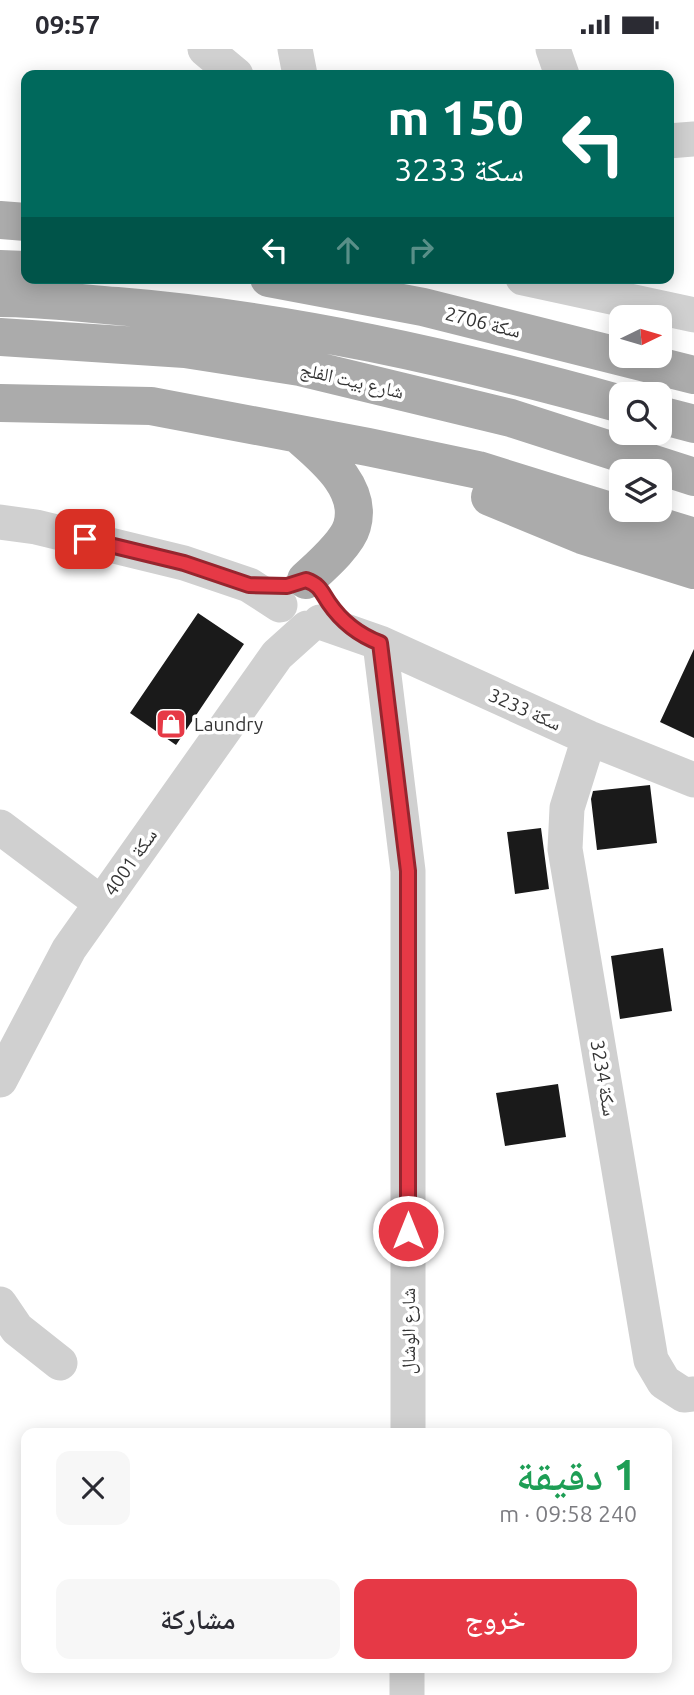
<!DOCTYPE html>
<html lang="ar">
<meta charset="utf-8">
<style>
:root{--surface:#fff;--page:#f7f7f7;--text:#2b2b33;--muted:#7c7c81;--accent:#e63946}
body{margin:0;font-family:Ubuntu,"Noto Naskh Arabic",sans-serif;background:var(--page);color:var(--text);direction:rtl;height:100vh;display:flex;flex-direction:column;font-size:26px;white-space:nowrap}
*{box-sizing:border-box;margin:0}
p{font-size:23px;color:var(--muted)}
.icon{flex:none;width:38px;height:38px;fill:none;stroke:currentColor;stroke-width:2;stroke-linecap:round;stroke-linejoin:round}
.map{position:relative;flex:1;overflow:hidden;direction:ltr}
.drawer{position:absolute;left:21px;top:1379px;width:651px;height:245px;display:flex;flex-direction:column;background:var(--surface);border-radius:14px;box-shadow:0 4px 18px #0003;direction:rtl}
.drawer>*{flex:none}
.banner{position:absolute;left:21px;top:21px;width:653px;height:214px;border-radius:14px;box-shadow:0 4px 18px #0003;direction:rtl;background:#00695c;color:#fff;overflow:hidden}
.needle{width:46px;rotate:85deg}
.controls{position:absolute;left:609px;top:256px;display:grid;gap:14px}
.controls a{display:grid;place-items:center;width:63px;height:63px;border-radius:14px;background:var(--surface);box-shadow:0 4px 18px #0003;font-size:35px}
.pin{position:absolute;display:grid;place-items:center;width:60px;height:60px;color:#fff;margin:-30px;border-radius:14px;box-shadow:0 4px 10px #0006}
.me{position:absolute;width:77px;margin:-38px;rotate:0deg;stroke-linejoin:round;filter:drop-shadow(0 0 5px #0008)}
.turn{display:flex;align-items:center;gap:24px;height:147px;padding:0 35px;font-size:32px}
.turn .icon{width:91px;height:91px;stroke-width:2.5}
.turn b{display:block;font-size:49px;line-height:60px}
.lanes{display:flex;align-items:center;height:66px;padding:0 35px;background:#0003;justify-content:center;gap:35px;direction:ltr}
.lanes .off{opacity:.35}
.round{display:grid;place-items:center;flex:none;width:74px;height:74px;border-radius:14px;background:var(--page)}
.head{display:flex;align-items:center;justify-content:space-between;height:119px;padding:0 35px}
h1{font-size:42px;font-weight:600;line-height:52px;color:#1e9e55}
.button{display:flex;gap:14px;margin-top:auto;padding:14px 35px}
.button a{flex:1;height:80px;border-radius:14px;background:var(--accent);color:#fff;font-size:28px;font-weight:600;line-height:80px;text-align:center}
.button a+a{background:var(--page);color:var(--text)}
.status{display:flex;justify-content:space-between;align-items:center;height:49px;padding:0 35px;background:var(--surface);direction:ltr}
.status svg{height:19px;fill:currentColor}
.map>svg:first-child{display:block}
.building{fill:#1a1a1a}
.lines{fill:none;stroke-linecap:round;stroke-linejoin:round}
.minor{stroke:#d0d0d0;stroke-width:35}
.major{stroke:#ababab;stroke-width:38}
.route-casing{stroke:#96252e;stroke-width:18}
.route{stroke:#e63946;stroke-width:12}
.labels{text-anchor:middle;dominant-baseline:central;stroke-width:7;stroke-linejoin:round;paint-order:stroke}
.street-label{font-size:19px;fill:#333;stroke:#fff}
.poi-label{font-size:19px;fill:#333;stroke:#fff;text-anchor:start}
</style>
<div class="status"><b>09:57</b><svg viewBox="0 0 49 12"><path d="M0 12V9h3v3zM5 12V6h3v6zM10 12V3h3v9zM15 12V0h3v12zM26 1h20v11H26zM47 4h2v5h-2z"/></svg></div>
<div class="map">
<svg width="694" height="1646" viewBox="0 0 694 1646">
<rect width="100%" height="100%" fill="#fff"/>
<path class="building" d="M198,564L244,595L176,696L130,664Z
M694,600V689L660,673Z
M650,736L657,794L597,801L591,750L593,742Z
M541,779L549,840L515,845L507,783Z
M663,899L672,962L620,970L611,907Z
M558,1035L566,1088L505,1097L496,1044Z"/>
<g class="lines">
<path class="minor" d="M205,0L236,26
M295,0L300,26
M553,0L562,26
M668,92L694,90
M523,229L694,266
M0,473L36,478L184,514L249,536L280,556
M320,573L380,594L589,689L694,731
M380,594L408,822V1384
M589,689L567,759L565,800L651,1311L664,1333L684,1346L694,1345
M0,778L101,854
M0,1031L69,900L277,606L307,579
M0,1255L17,1280L60,1314
M407,1646V1619"/>
<path class="major" d="M0,171L26,173
M0,220L26,221
M269,229L423,258L694,326
M0,249C39,249 78,254 117,257C288,271 455,309 621,355
M0,288L185,300L300,318L511,369L694,428
M0,354L151,357L368,398L478,421L694,488
M660,366L694,375
M300,387C324,408 363,439 352,477C347,495 320,518 306,531
M490,448L582,486L694,521"/>
</g>
<g class="lines">
<g class="route-casing">
<path id="route" d="M85,490L184,514L249,536L287,537L306,531C320,536 321,542 329,554C342,573 359,586 380,594L408,822V1182"/>
</g>
<use href="#route" class="route"/>
</g>
<defs>
<g id="shop-square" transform="scale(1.575)"><rect x="-9" y="-9" width="18" height="18" rx="4" fill="#e63946" stroke="#fff"/><path d="M-5-2.5h2.3a2.7 3.5 0 0 1 5.4 0H5L5.5 6h-11ZM-1.5-2.5h3a1.5 2.3 0 0 0-3 0Z" fill="#fff"/></g>
</defs>
<g fill-rule="evenodd">
<use href="#shop-square" x="171" y="675"/>
</g>
<g class="labels">
<g class="street-label">
<text transform="translate(483 273) rotate(14)">سكة 2706</text>
<text transform="translate(352 331) rotate(13)">شارع بيت الفلج</text>
<text transform="translate(525 660) rotate(24)">سكة 3233</text>
<text transform="translate(130 813) rotate(-55)">سكة 4001</text>
<text transform="translate(604 1029) rotate(80)">سكة 3234</text>
<text transform="translate(408 1282) rotate(-90)">شارع الوشال</text>
</g>
<g class="poi-label">
<text x="194" y="675">Laundry</text>
</g>
</g>
</svg>
<div class="controls">
<a><svg class="needle" viewBox="-14 -14 28 28"><path d="M0-13l5 13h-10z" fill="#e53935"/><path d="M0 13l5-13h-10z" fill="#7c7c81"/></svg></a>
<a><svg class="icon" aria-label="search" viewBox="0 0 24 24"><circle cx="10" cy="10" r="6"/><path d="M15 15l6 6"/></svg></a>
<a><svg class="icon" aria-label="layers" viewBox="0 0 24 24"><path d="M12 4l9 5-9 5-9-5zM3 14l9 5 9-5"/></svg></a>
</div>
<div class="pin" style="left:85px;top:490px;background:#d93025"><svg class="icon" aria-label="arrive" viewBox="0 0 24 24"><path d="M6 21V4h12l-3 4 3 4H6"/></svg></div>
<svg class="me" style="left:408px;top:1182px" viewBox="-20 -20 40 40"><circle r="17" fill="#e63946" stroke="#fff" stroke-width="3"/><path d="M0-11L8 9 0 5-8 9z" fill="#fff"/></svg>
<div class="banner">
<div class="turn"><svg class="icon" aria-label="left" viewBox="0 0 24 24"><path d="M17 20v-9H6M10 6l-5 5 5 5"/></svg><div><b>150 m</b>سكة 3233</div></div>
<div class="lanes"><svg class="icon" aria-label="left" viewBox="0 0 24 24"><path d="M17 20v-9H6M10 6l-5 5 5 5"/></svg><svg class="icon off" aria-label="ahead" viewBox="0 0 24 24"><path d="M12 20V5M6 11l6-6 6 6"/></svg><svg class="icon off" aria-label="right" viewBox="0 0 24 24"><path d="M7 20v-9h11M14 6l5 5-5 5"/></svg></div>
</div>
<section class="drawer">
<div class="head"><div><h1>1 دقيقة</h1><p>240 m · 09:58</p></div><a class="round"><svg class="icon" aria-label="close" viewBox="0 0 24 24"><path d="M6 6l12 12M18 6L6 18"/></svg></a></div>
<div class="button"><a>خروج</a><a>مشاركة</a></div>
</section>
</div>
